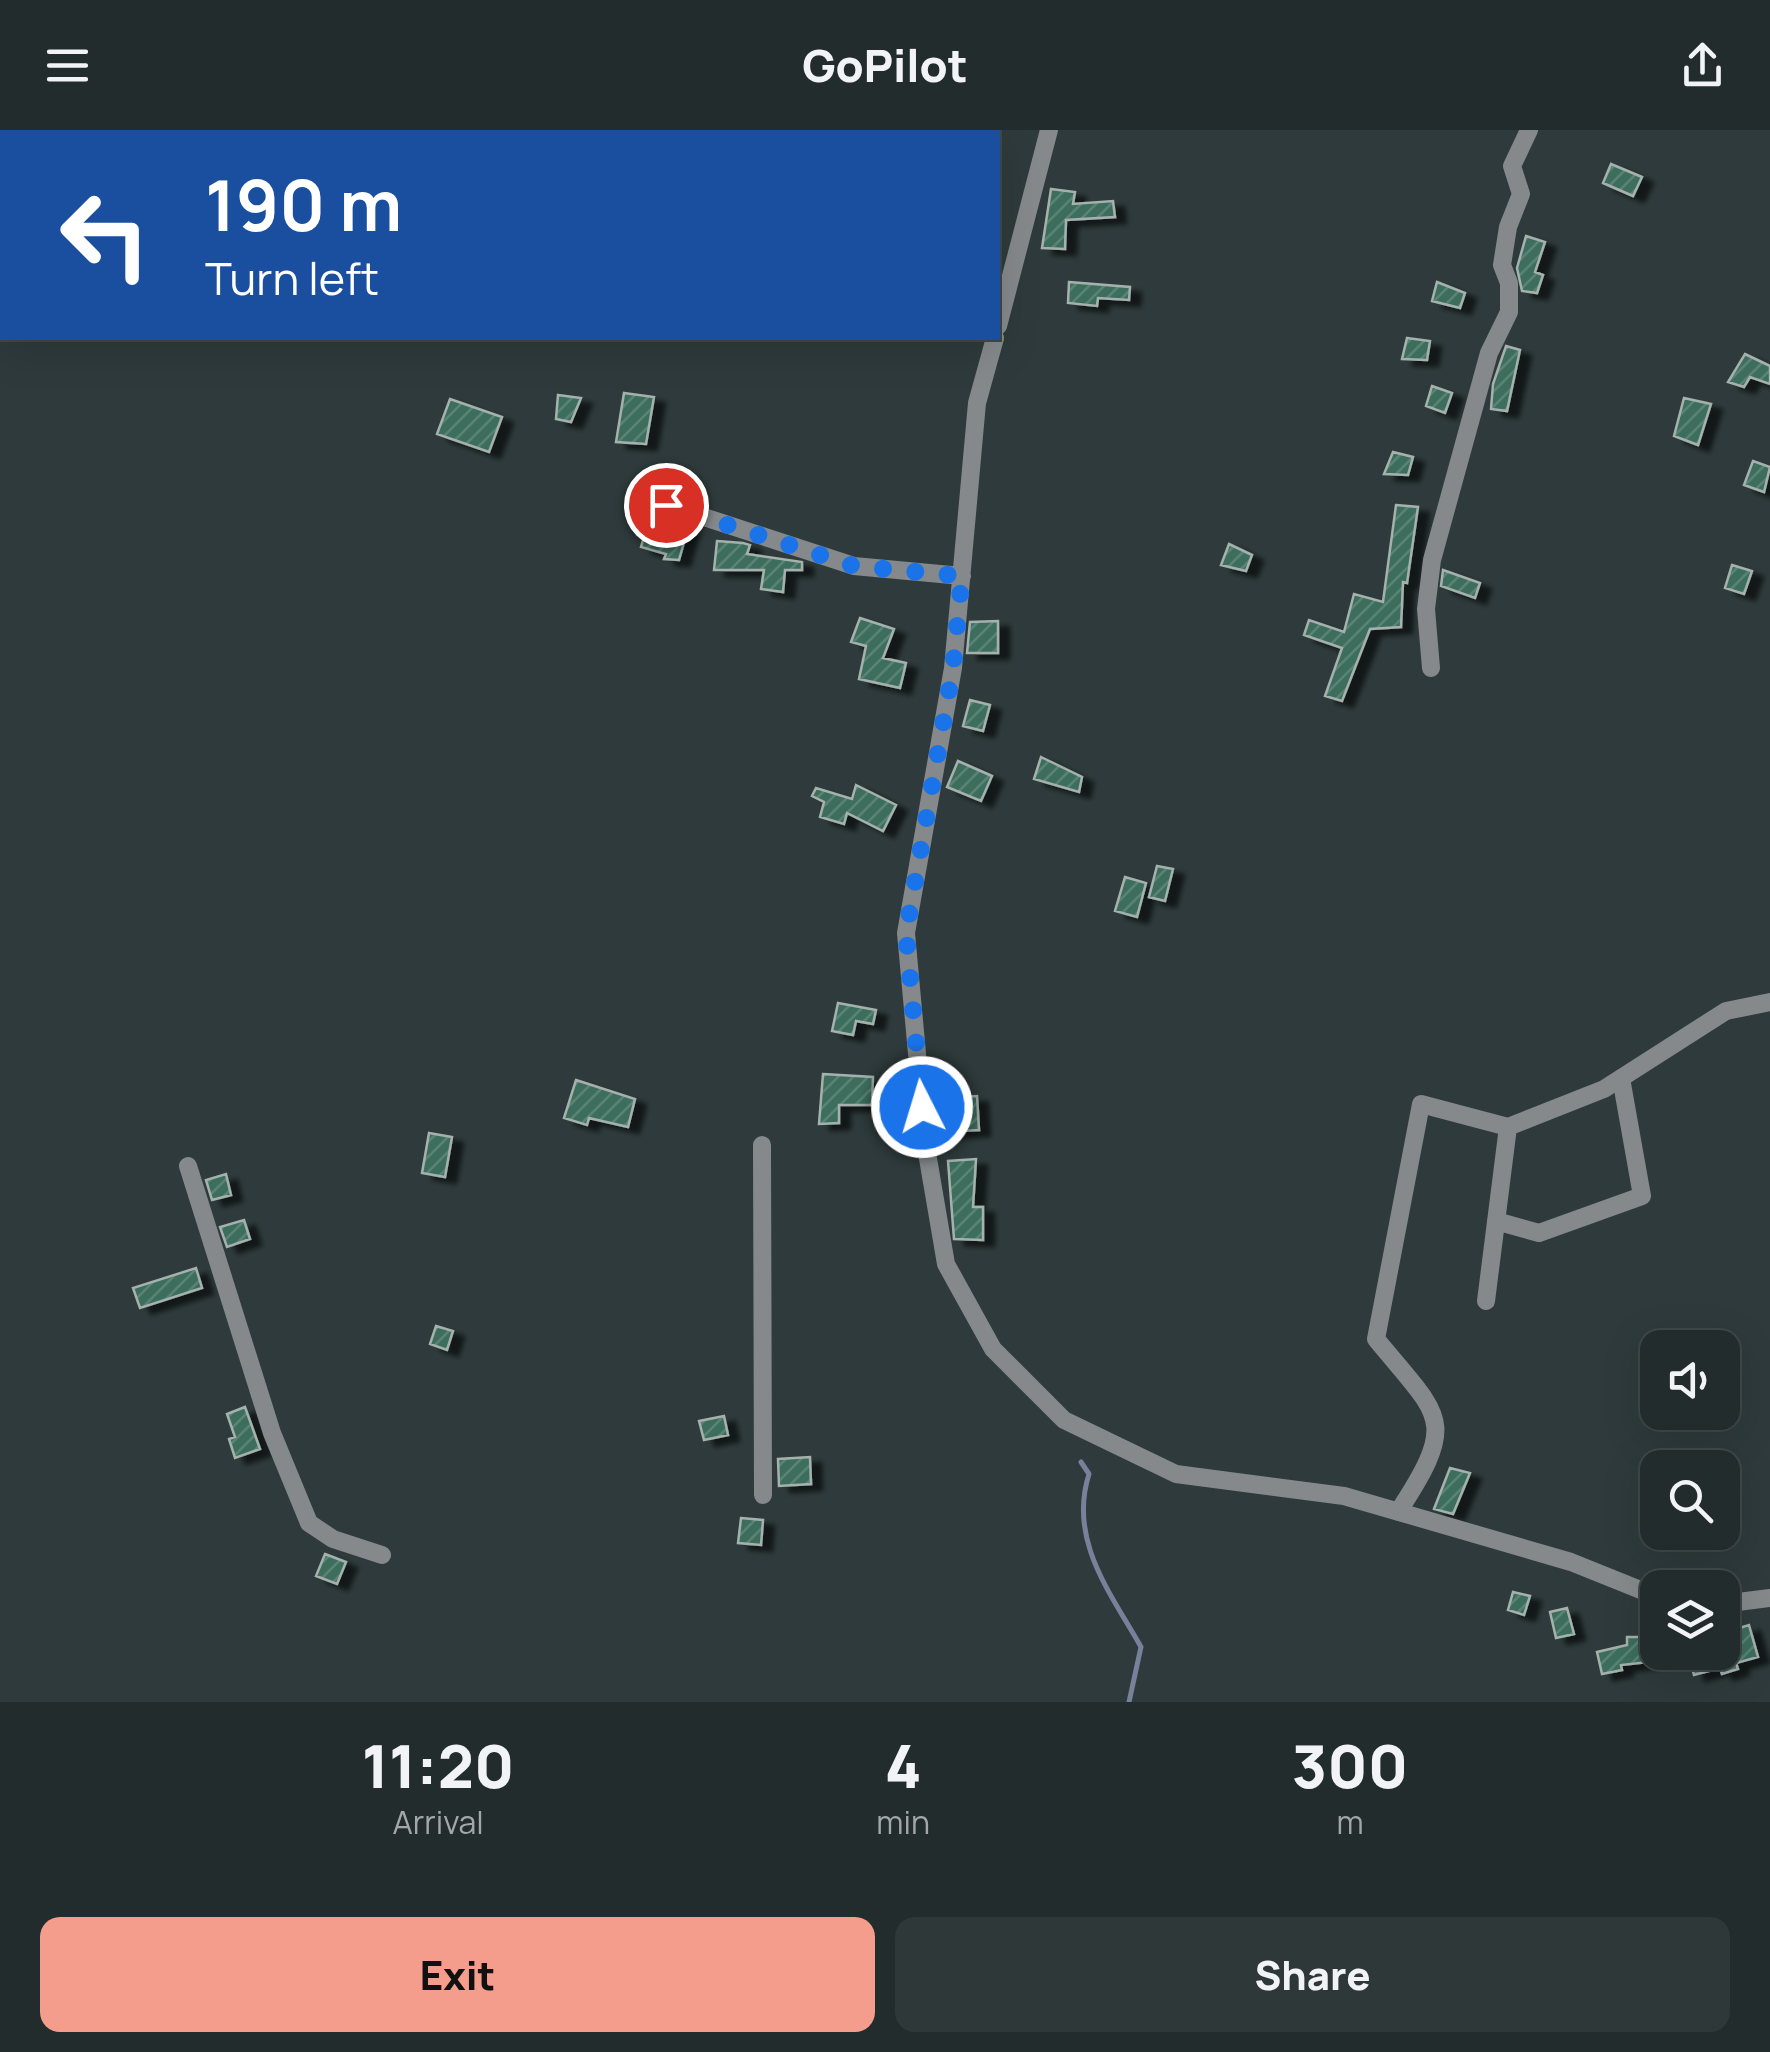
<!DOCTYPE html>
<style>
:root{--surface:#222c2c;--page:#2e3838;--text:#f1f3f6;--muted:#a2a7a9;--line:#3f4848;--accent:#f49d8d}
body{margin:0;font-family:Manrope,sans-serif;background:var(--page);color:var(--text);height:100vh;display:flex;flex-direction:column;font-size:38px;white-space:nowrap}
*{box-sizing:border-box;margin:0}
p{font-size:32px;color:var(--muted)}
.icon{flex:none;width:55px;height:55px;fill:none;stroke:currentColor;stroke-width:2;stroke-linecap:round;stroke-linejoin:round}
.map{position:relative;height:1572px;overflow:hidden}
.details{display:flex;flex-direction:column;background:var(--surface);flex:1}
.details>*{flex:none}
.guide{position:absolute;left:0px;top:0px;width:1000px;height:210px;box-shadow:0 10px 40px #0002,0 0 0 2px var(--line);background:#1a4fa0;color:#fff;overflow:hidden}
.fabs{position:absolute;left:1640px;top:1200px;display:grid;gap:20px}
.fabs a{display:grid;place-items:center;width:100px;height:100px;border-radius:20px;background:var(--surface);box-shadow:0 10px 40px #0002,0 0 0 2px var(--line);font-size:50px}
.pin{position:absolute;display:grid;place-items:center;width:85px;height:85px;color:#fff;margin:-42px;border:5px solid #fff;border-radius:50%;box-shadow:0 2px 10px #0007}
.me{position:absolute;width:110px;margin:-55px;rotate:355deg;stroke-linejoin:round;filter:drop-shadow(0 0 8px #0008)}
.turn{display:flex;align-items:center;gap:35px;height:210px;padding:0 40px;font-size:45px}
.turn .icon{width:130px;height:130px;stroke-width:2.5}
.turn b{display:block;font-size:70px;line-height:85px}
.eta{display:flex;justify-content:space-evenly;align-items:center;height:170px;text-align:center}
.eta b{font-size:60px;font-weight:800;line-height:70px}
.cta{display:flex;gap:20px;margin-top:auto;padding:20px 40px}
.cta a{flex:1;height:115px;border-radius:20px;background:var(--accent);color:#111;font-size:40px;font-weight:800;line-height:115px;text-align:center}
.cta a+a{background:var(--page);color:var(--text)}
header{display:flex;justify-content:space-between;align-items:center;height:130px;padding:0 40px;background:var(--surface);font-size:45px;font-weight:800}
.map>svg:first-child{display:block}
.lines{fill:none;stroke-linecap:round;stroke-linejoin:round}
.stream{stroke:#78819a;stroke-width:5}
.building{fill:url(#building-hatch);stroke:#a5b1ac;stroke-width:2.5;filter:url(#shadow)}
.minor{stroke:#85898c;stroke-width:18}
.route{stroke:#1a73e8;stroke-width:18;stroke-dasharray:0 32.4}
</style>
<header><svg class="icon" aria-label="menu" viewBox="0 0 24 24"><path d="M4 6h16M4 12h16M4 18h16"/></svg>GoPilot<svg class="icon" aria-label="share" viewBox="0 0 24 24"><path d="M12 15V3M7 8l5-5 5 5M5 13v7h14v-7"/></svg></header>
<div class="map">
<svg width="1770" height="1572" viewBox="0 0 1770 1572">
<defs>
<pattern id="building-hatch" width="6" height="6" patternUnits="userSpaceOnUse" patternTransform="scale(2.5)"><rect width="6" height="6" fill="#3e6e5d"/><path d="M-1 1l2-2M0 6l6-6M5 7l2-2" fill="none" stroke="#5a8374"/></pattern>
<filter id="shadow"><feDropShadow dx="11" dy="6" stdDeviation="2.5" flood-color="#0009"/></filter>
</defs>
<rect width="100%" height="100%" fill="#2e3a3b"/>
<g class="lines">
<path class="stream" d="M1081,1332L1089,1344C1068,1410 1110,1462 1141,1517L1129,1572"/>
</g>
<path class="building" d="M1611,34L1642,47L1633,66L1603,53Z
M1051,59L1075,62L1073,74L1113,71L1115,87L1066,90L1065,119L1042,118Z
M1526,106L1545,112L1535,142L1543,145L1537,163L1522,161L1517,138Z
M1069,152L1130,157L1129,170L1098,168L1097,176L1068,173Z
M1437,152L1465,163L1460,178L1432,171Z
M1407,208L1430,211L1427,230L1402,229Z
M1506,216L1520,220L1507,281L1491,279L1493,254Z
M1745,224L1770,236V254L1750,247L1744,257L1728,252Z
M1432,256L1452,263L1445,283L1426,276Z
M624,263L654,267L646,314L616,312Z
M558,265L581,268L571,292L556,289Z
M1684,268L1711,274L1698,315L1674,306Z
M450,269L502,287L489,322L437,304Z
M1393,322L1413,327L1408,345L1384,344Z
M1753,331L1770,337L1764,362L1744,355Z
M1396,375L1418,377L1407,453L1403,452L1401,497L1370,499L1342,571L1325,566L1342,518L1304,505L1309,490L1344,502L1354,464L1383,472Z
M648,393L688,398L679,430L664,429L666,424L641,417Z
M717,411L743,413L750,415L747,424L802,432V440H785L783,462L761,459L764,440H714Z
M1229,414L1252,425L1246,441L1221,435Z
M1732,435L1752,441L1744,464L1725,458Z
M1443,440L1480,453L1475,468L1441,456Z
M860,488L894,499L883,528L906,533L900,558L859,549L866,516L851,512Z
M998,491V523H967L970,492Z
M970,570L990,575L983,601L963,596Z
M1041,627L1082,647L1079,662L1034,649Z
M958,631L992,646L981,671L947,657Z
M856,655L896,675L883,701L847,683L844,694L820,687L824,672L812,666L816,658L852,669Z
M1157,736L1173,739L1165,771L1149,767Z
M1125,747L1146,753L1137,787L1115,781Z
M838,873L876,880L873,894L856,891L853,905L832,901Z
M823,944L873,947L872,975H839V993L819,994Z
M576,950L635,969L628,997L589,988L587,995L564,988Z
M977,966L979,1000L942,1002L943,968Z
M429,1003L452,1007L445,1047L422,1043Z
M976,1029L973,1077H983V1110L954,1109L948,1031Z
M226,1044L231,1065L212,1070L206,1050Z
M244,1090L250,1109L227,1117L220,1097Z
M196,1138L202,1158L140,1178L133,1158Z
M436,1196L453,1201L447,1220L430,1214Z
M245,1277L260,1319L235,1328L229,1309L235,1307L227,1284Z
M724,1286L728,1305L704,1310L699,1291Z
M810,1327L811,1354L779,1356L778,1329Z
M1450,1338L1470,1343L1453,1384L1434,1379Z
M741,1388L763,1390L761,1415L738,1413Z
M325,1424L346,1432L337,1454L316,1446Z
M1513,1462L1530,1466L1524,1485L1508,1480Z
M1567,1478L1574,1504L1556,1508L1550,1482Z
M1749,1495L1758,1527L1736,1533L1738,1539L1722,1544L1720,1538L1694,1545L1688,1522H1722V1516L1735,1512L1732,1500Z
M1627,1507H1658V1531L1621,1535L1622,1540L1602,1544L1597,1522L1627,1515Z"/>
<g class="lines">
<path class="minor" d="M319,0L321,2
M721,2V0
M998,196L1049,0
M995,208L977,273L953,538L906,803L925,1011L946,1134L993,1219L1064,1290L1176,1344L1344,1366L1571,1432L1658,1467
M667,375L854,436L962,446
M1431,538L1426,479L1432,430L1489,223L1509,182V153L1502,135L1508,97L1521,64L1512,36L1529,0
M762,1015L763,1365
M188,1036L272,1303L309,1393L333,1409L382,1425
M1496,1091L1539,1103L1642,1066L1621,948
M1486,1171L1508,997
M1398,1382C1459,1289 1441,1288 1376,1209L1421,974L1508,997L1604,959L1726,881L1770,872
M1722,1474L1770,1468"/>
</g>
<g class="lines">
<path class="route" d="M666,375L854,436L962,446L953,538L906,803L922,977"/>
</g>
</svg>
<div class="fabs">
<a><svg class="icon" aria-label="sound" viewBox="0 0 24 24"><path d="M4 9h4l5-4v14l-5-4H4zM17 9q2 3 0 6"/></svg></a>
<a><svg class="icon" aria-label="search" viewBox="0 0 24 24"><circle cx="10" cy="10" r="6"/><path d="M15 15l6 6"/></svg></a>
<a><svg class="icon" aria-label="layers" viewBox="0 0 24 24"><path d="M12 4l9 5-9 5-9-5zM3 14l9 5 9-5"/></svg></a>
</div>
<div class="pin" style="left:666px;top:375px;background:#d93025"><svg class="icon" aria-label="arrive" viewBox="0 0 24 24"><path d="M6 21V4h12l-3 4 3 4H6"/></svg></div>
<svg class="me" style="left:922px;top:977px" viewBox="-20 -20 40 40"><circle r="17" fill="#1a73e8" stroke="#fff" stroke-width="3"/><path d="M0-11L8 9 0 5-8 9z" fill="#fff"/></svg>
<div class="guide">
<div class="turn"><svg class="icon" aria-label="left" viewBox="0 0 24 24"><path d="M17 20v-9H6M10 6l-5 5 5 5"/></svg><div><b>190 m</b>Turn left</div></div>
</div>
</div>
<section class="details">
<div class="eta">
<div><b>11:20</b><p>Arrival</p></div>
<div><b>4</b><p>min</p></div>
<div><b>300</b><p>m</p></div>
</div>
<div class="cta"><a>Exit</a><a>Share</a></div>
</section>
